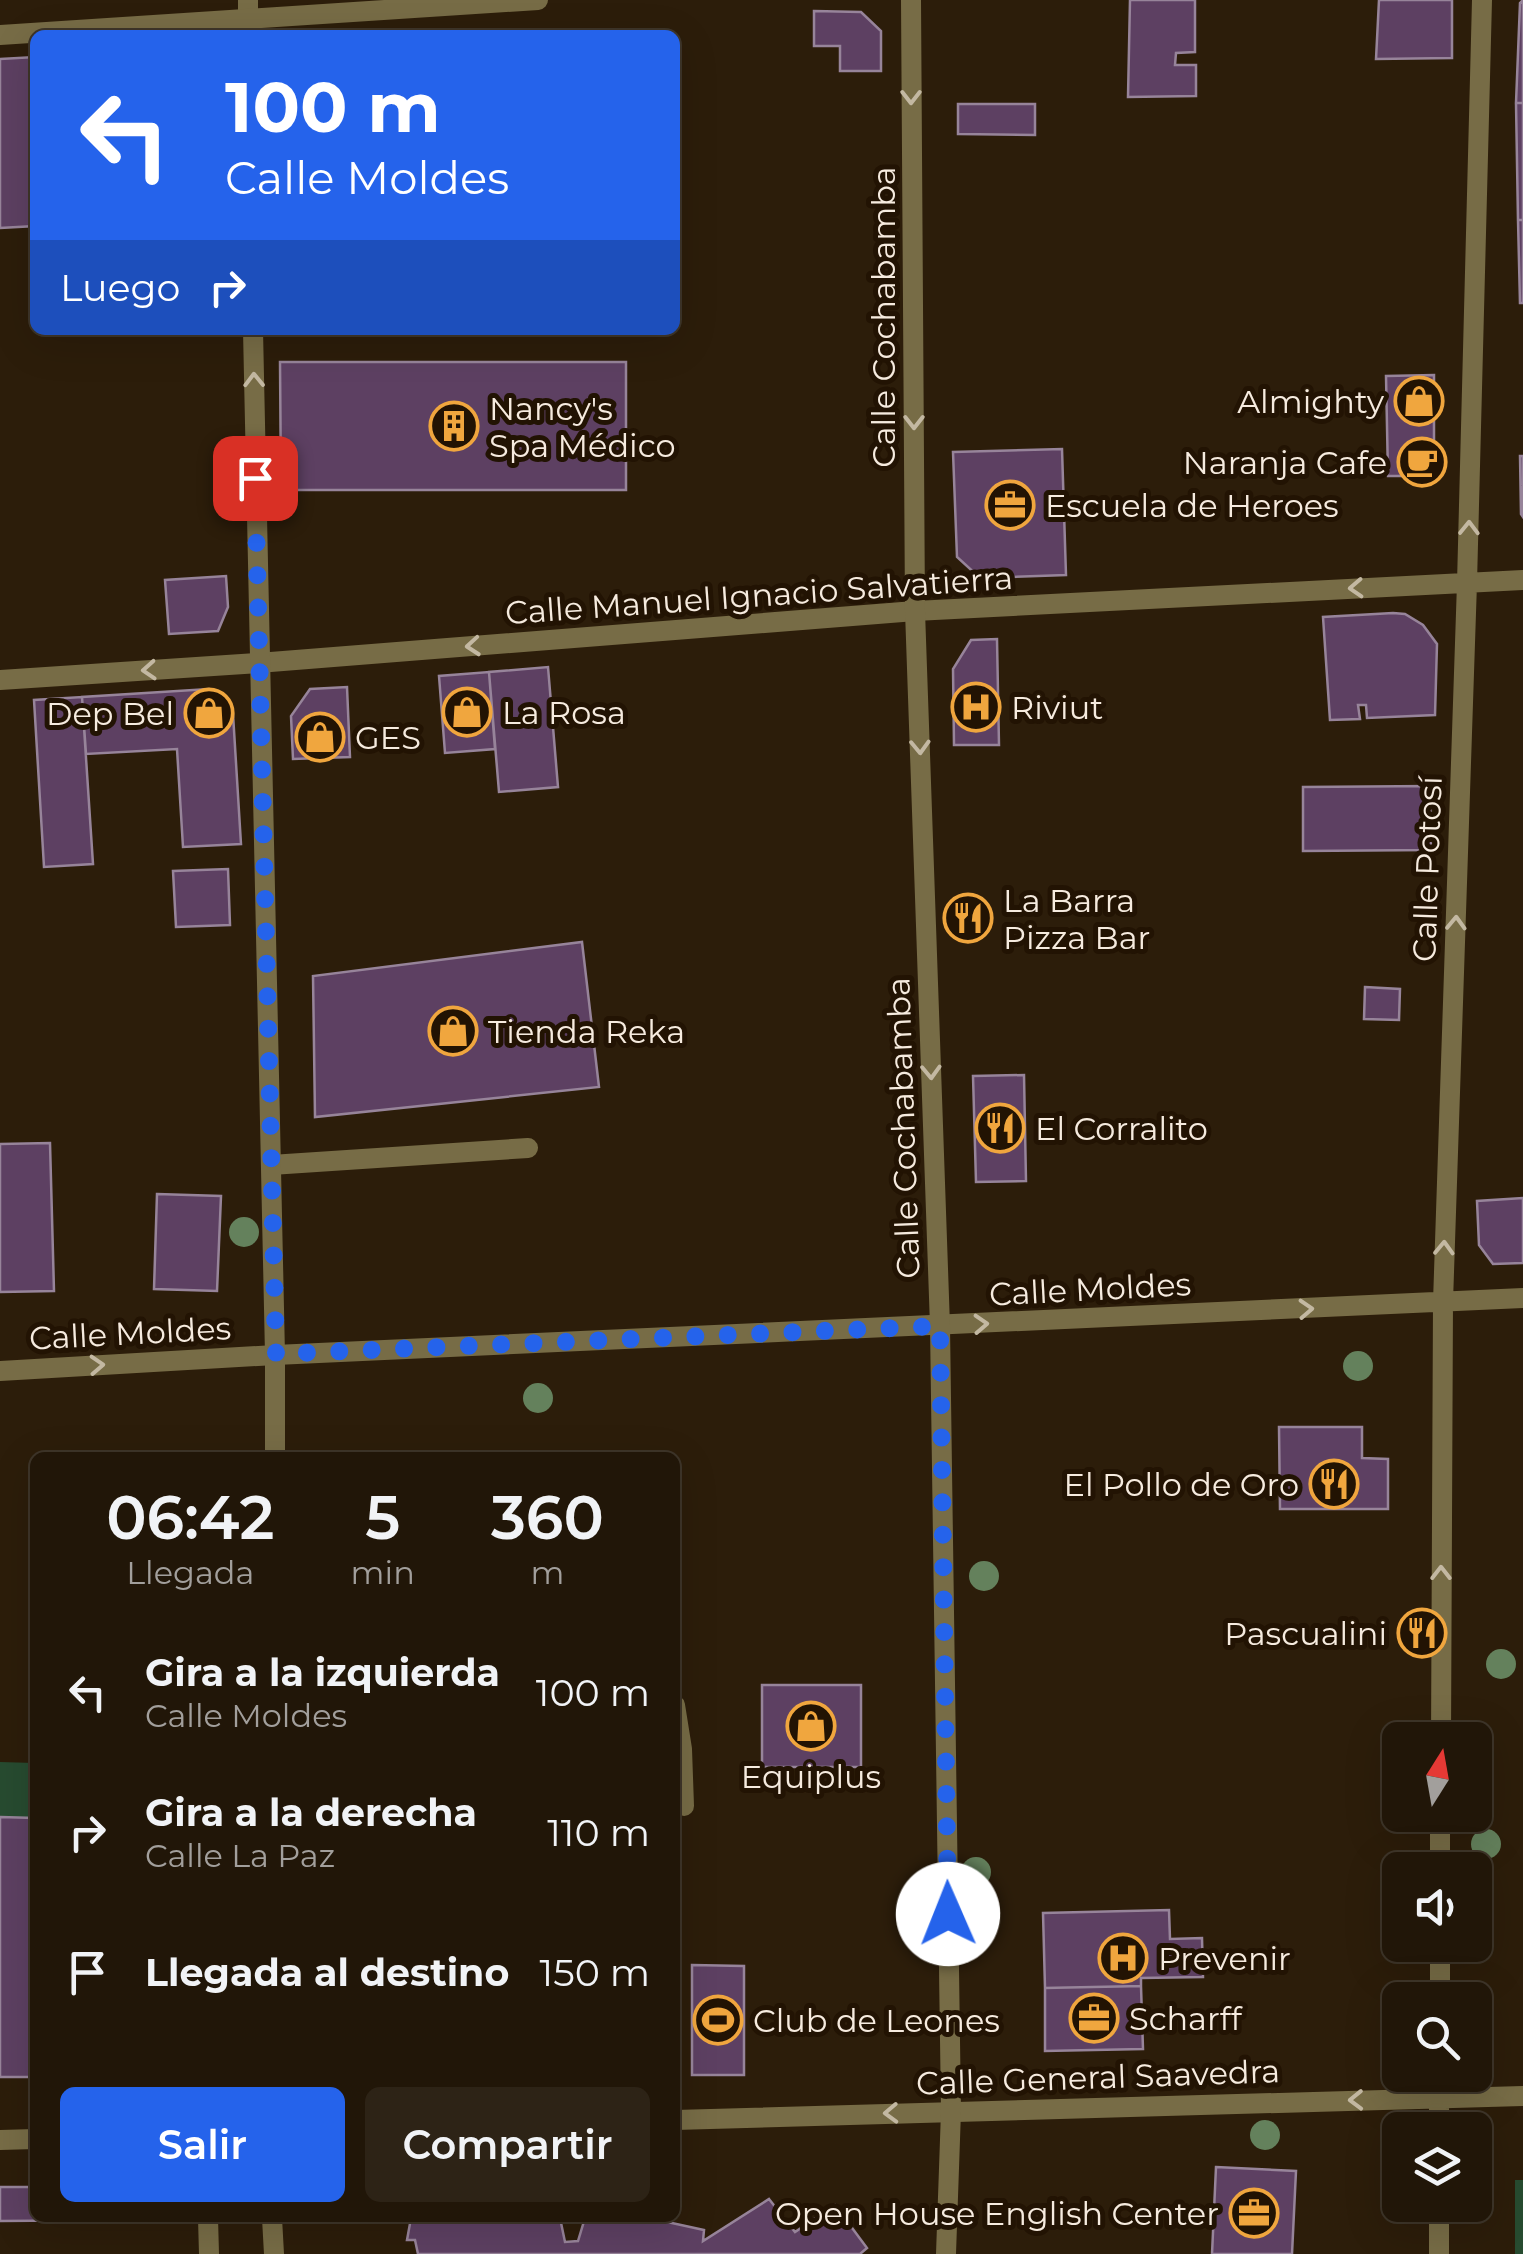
<!DOCTYPE html>
<html lang="es">
<meta charset="utf-8">
<style>
:root{--surface:#211608;--page:#2d2316;--text:#f1f3f6;--muted:#a29f9c;--line:#3e3529;--accent:#2563eb}
body{margin:0;font-family:Montserrat,sans-serif;background:var(--page);color:var(--text);height:100vh;display:flex;flex-direction:column;font-size:38px;white-space:nowrap}
*{box-sizing:border-box;margin:0}
p{font-size:32px;color:var(--muted)}
.icon{flex:none;width:55px;height:55px;fill:none;stroke:currentColor;stroke-width:2;stroke-linecap:round;stroke-linejoin:round}
.map{position:relative;flex:1;overflow:hidden}
.side{position:absolute;left:30px;top:1452px;width:650px;height:770px;display:flex;flex-direction:column;background:var(--surface);border-radius:15px;box-shadow:0 10px 40px #0002,0 0 0 2px var(--line)}
.side>*{flex:none}
.hud{position:absolute;left:30px;top:30px;width:650px;height:305px;border-radius:15px;box-shadow:0 10px 40px #0002,0 0 0 2px var(--line);background:#2563eb;color:#fff;overflow:hidden}
.needle{width:65px;rotate:11deg}
.buttons{position:absolute;left:1382px;top:1722px;display:grid;gap:20px}
.buttons a{display:grid;place-items:center;width:110px;height:110px;border-radius:15px;background:var(--surface);box-shadow:0 10px 40px #0002,0 0 0 2px var(--line);font-size:50px}
.pin{position:absolute;display:grid;place-items:center;width:85px;height:85px;color:#fff;margin:-42px;border-radius:20px;box-shadow:0 5px 15px #0006}
.me{position:absolute;width:110px;margin:-55px;rotate:359deg;stroke-linejoin:round;filter:drop-shadow(0 0 8px #0008)}
.turn{display:flex;align-items:center;gap:35px;height:210px;padding:0 30px;font-size:45px}
.turn .icon{width:130px;height:130px;stroke-width:2.5}
.turn b{display:block;font-size:70px;line-height:85px}
.then{display:flex;align-items:center;height:95px;padding:0 30px;background:#0003;gap:20px;font-size:38px}
.eta{display:flex;justify-content:space-evenly;align-items:center;height:170px;text-align:center}
.eta b{font-size:60px;font-weight:600;line-height:70px}
.action{display:flex;gap:20px;margin-top:auto;padding:20px 30px}
.action a{flex:1;height:115px;border-radius:15px;background:var(--accent);color:#fff;font-size:40px;font-weight:600;line-height:115px;text-align:center}
.action a+a{background:var(--page);color:var(--text)}
ul{padding:0;list-style:none}
li{display:flex;align-items:center;gap:30px;height:140px;padding:0 30px}
li div{flex:1}
li b{display:block;font-size:38px}
li em{font-style:normal}
.map>svg:first-child{display:block}
.green{fill:#274b30}
.building{fill:#5d4062;stroke:#97849a;stroke-width:2.5}
.lines{fill:none;stroke-linecap:round;stroke-linejoin:round}
.service{stroke:#776c46;stroke-width:20}
.minor{stroke:#776c46;stroke-width:20}
.tertiary{stroke:#776c46;stroke-width:20}
.tree{fill:#64815c}
.oneway{stroke:#c3b8a2}
.route{stroke:#2563eb;stroke-width:18;stroke-dasharray:0 32.4}
.labels{text-anchor:middle;dominant-baseline:central;stroke-width:10;stroke-linejoin:round;paint-order:stroke}
.street-label{font-size:32px;fill:#f6ebdf;stroke:#221303}
.poi-label{font-size:32px;fill:#f6ebdf;stroke:#221303;text-anchor:start}
</style>
<div class="map">
<svg width="1523" height="2254" viewBox="0 0 1523 2254">
<rect width="100%" height="100%" fill="#2c1d0a"/>
<path class="green" d="M0,1762L35,1763V1818L0,1817Z
M1515,2180H1523V2254H1515Z"/>
<path class="building" d="M1130,0H1195V52L1176,53L1175,65H1196V96L1128,97Z
M1379,0H1452V58L1376,59Z
M1523,0V103H1516L1520,3Z
M814,11L861,12L881,31V71H840V46H814Z
M35,57V226L0,228V59Z
M1516,103H1523V220H1518Z
M958,104H1035V135L958,134Z
M1518,220H1523V303H1520Z
M280,362H626V490H281Z
M1434,375V476H1388L1386,376Z
M1062,449L1066,575L980,578L957,557L953,452Z
M1520,456H1523V517L1521,514Z
M226,576L228,607L218,631L169,634L165,580Z
M1393,613L1405,614L1423,625L1437,644L1435,715L1367,718L1366,705H1358L1360,719L1330,720L1323,617Z
M997,639L999,745H954L953,669L971,640Z
M548,667L558,787L499,792L489,672Z
M489,672L495,749L445,753L439,676Z
M347,687L350,757L293,759L291,716L310,689Z
M209,689L233,714L241,844L183,847L177,749L86,754L82,697Z
M82,697L93,864L44,867L34,700Z
M1430,786L1431,850L1303,851V787Z
M228,869L230,925L176,927L173,871Z
M582,942L599,1087L315,1117L313,976Z
M1365,987L1400,989L1399,1020L1364,1019Z
M1024,1075L1026,1181L976,1182L973,1076Z
M50,1143L54,1291L0,1292V1144Z
M157,1194L221,1196L217,1291L154,1289Z
M1523,1198V1263L1493,1264L1479,1245L1477,1201Z
M1279,1427H1362V1458L1388,1459V1509H1280Z
M762,1685H861V1767H762Z
M0,1817L35,1818V2077H0Z
M1169,1910L1170,1939L1202,1938L1203,1977L1141,1978V1986L1045,1988L1043,1913Z
M692,1965L744,1966V2075H692Z
M1141,1986L1143,2049L1045,2051V1988Z
M1216,2167L1296,2171L1292,2254H1212Z
M0,2187H35V2218L129,2220L0,2221Z
M769,2199L795,2232L835,2205L867,2248L860,2254H418L415,2240H407L411,2218H560L565,2242L578,2241L585,2218H649L704,2230L703,2241Z"/>
<g class="lines">
<path class="service" d="M271,1165L528,1148
M675,1705L682,1749L684,1806"/>
<path class="minor" d="M248,0V18
M0,680L258,663L915,611L1523,580
M0,1371L275,1355L1523,1298
M1441,1740L1443,1302L1467,583L1482,0
M1440,1870V1815
M1440,2000V1945
M675,2120L1523,2096
M1439,2130V2075
M0,2140L35,2139
M1439,2254V2205"/>
<path class="tertiary" d="M911,0L915,611L940,1326L951,2111L946,2254
M0,35L538,0
M253,330L275,1355V1458
M208,2218L209,2254
M272,2218L274,2254"/>
</g>
<g class="tree">
<circle cx="244" cy="1232" r="15"/>
<circle cx="1358" cy="1366" r="15"/>
<circle cx="538" cy="1398" r="15"/>
<circle cx="984" cy="1576" r="15"/>
<circle cx="1501" cy="1664" r="15"/>
<circle cx="1486" cy="1844" r="15"/>
<circle cx="976" cy="1872" r="15"/>
<circle cx="1265" cy="2135" r="15"/>
</g>
<defs><path id="oneway-chevron" d="M-2-3.5L2.5 0L-2 3.5" fill="none" stroke-width="1.6" stroke-linecap="round" stroke-linejoin="round" transform="scale(2.5)"/></defs>
<g class="oneway">
<use href="#oneway-chevron" transform="translate(911 97) rotate(90)"/>
<use href="#oneway-chevron" transform="translate(254 380) rotate(-91)"/>
<use href="#oneway-chevron" transform="translate(914 422) rotate(90)"/>
<use href="#oneway-chevron" transform="translate(1469 528) rotate(-89)"/>
<use href="#oneway-chevron" transform="translate(1356 588) rotate(177)"/>
<use href="#oneway-chevron" transform="translate(473 646) rotate(175)"/>
<use href="#oneway-chevron" transform="translate(149 670) rotate(176)"/>
<use href="#oneway-chevron" transform="translate(920 747) rotate(88)"/>
<use href="#oneway-chevron" transform="translate(1456 923) rotate(-88)"/>
<use href="#oneway-chevron" transform="translate(931 1072) rotate(88)"/>
<use href="#oneway-chevron" transform="translate(1444 1248) rotate(-88)"/>
<use href="#oneway-chevron" transform="translate(1306 1309) rotate(-3)"/>
<use href="#oneway-chevron" transform="translate(981 1324) rotate(-3)"/>
<use href="#oneway-chevron" transform="translate(97 1365) rotate(-3)"/>
<use href="#oneway-chevron" transform="translate(1441 1573) rotate(-90)"/>
<use href="#oneway-chevron" transform="translate(1356 2100) rotate(179)"/>
<use href="#oneway-chevron" transform="translate(891 2113) rotate(178)"/>
</g>
<g class="lines">
<path class="route" d="M255,478L276,1354L940,1326L948,1914"/>
</g>
<defs>
<g id="shop-ring" transform="scale(2.5)"><circle r="9.5" fill="#221303" stroke="#f0a63e" stroke-width="1.5"/><path d="M-5-2.5h2.3a2.7 3.5 0 0 1 5.4 0H5L5.5 6h-11ZM-1.5-2.5h3a1.5 2.3 0 0 0-3 0Z" fill="#f0a63e"/></g>
<g id="building-ring" transform="scale(2.5)"><circle r="9.5" fill="#221303" stroke="#f0a63e" stroke-width="1.5"/><path d="M-4-6H4V6H1V3H-1V6H-4ZM-2.5-4.3h1.7v1.8h-1.7ZM.8-4.3h1.7v1.8H.8ZM-2.5-1h1.7V.8h-1.7ZM.8-1h1.7V.8H.8Z" fill="#f0a63e"/></g>
<g id="cafe-ring" transform="scale(2.5)"><circle r="9.5" fill="#221303" stroke="#f0a63e" stroke-width="1.5"/><path d="M-5.5-4.5H6V0H3Q3 3.5 0 3.5H-2.5Q-5.5 3.5-5.5 0ZM3-3.2v2h1.7v-2ZM-6 4.5H4V6H-6Z" fill="#f0a63e"/></g>
<g id="office-ring" transform="scale(2.5)"><circle r="9.5" fill="#221303" stroke="#f0a63e" stroke-width="1.5"/><path d="M-6-3h4V-5.5h4V-3h4V5H-6ZM-1-4.5V-3h2v-1.5ZM-6 0V1H6V0Z" fill="#f0a63e"/></g>
<g id="hospital-ring" transform="scale(2.5)"><circle r="9.5" fill="#221303" stroke="#f0a63e" stroke-width="1.5"/><path d="M-5-5h3v3.5h4V-5h3V5h-3V1.5h-4V5h-3Z" fill="#f0a63e"/></g>
<g id="restaurant-ring" transform="scale(2.5)"><circle r="9.5" fill="#221303" stroke="#f0a63e" stroke-width="1.5"/><path d="M-5-6h1v4h1v-4h1v4h1v-4h1v5L-1.5 .5V6h-2V.5L-5-1ZM5-6V6H3V1.5H1.5Q1.5-4 5-6Z" fill="#f0a63e"/></g>
<g id="stadium-ring" transform="scale(2.5)"><circle r="9.5" fill="#221303" stroke="#f0a63e" stroke-width="1.5"/><path d="M0-5a6.5 5 0 1 0 0 10a6.5 5 0 1 0 0-10ZM-3.5-1.8h7v3.6h-7Z" fill="#f0a63e"/></g>
</defs>
<g fill-rule="evenodd">
<use href="#shop-ring" x="1419" y="401"/>
<use href="#building-ring" x="454" y="426"/>
<use href="#cafe-ring" x="1422" y="462"/>
<use href="#office-ring" x="1010" y="505"/>
<use href="#hospital-ring" x="976" y="707"/>
<use href="#shop-ring" x="467" y="712"/>
<use href="#shop-ring" x="209" y="713"/>
<use href="#shop-ring" x="320" y="737"/>
<use href="#restaurant-ring" x="968" y="918"/>
<use href="#shop-ring" x="453" y="1031"/>
<use href="#restaurant-ring" x="1000" y="1128"/>
<use href="#restaurant-ring" x="1334" y="1484"/>
<use href="#restaurant-ring" x="1422" y="1633"/>
<use href="#shop-ring" x="811" y="1726"/>
<use href="#hospital-ring" x="1123" y="1958"/>
<use href="#office-ring" x="1094" y="2018"/>
<use href="#stadium-ring" x="718" y="2020"/>
<use href="#office-ring" x="1254" y="2213"/>
</g>
<g class="labels">
<g class="street-label">
<text transform="translate(883 317) rotate(-90)">Calle Cochabamba</text>
<text transform="translate(759 595) rotate(-4)">Calle Manuel Ignacio Salvatierra</text>
<text transform="translate(1427 869) rotate(-88)">Calle Potosí</text>
<text transform="translate(903 1128) rotate(-92)">Calle Cochabamba</text>
<text transform="translate(1090 1289) rotate(-3)">Calle Moldes</text>
<text transform="translate(130 1333) rotate(-3)">Calle Moldes</text>
<text transform="translate(1098 2077) rotate(-2)">Calle General Saavedra</text>
</g>
<g class="poi-label">
<text x="1384" y="401" text-anchor="end">Almighty</text>
<text x="489" y="408">Nancy's<tspan x="489" dy="37">Spa Médico</tspan></text>
<text x="1387" y="462" text-anchor="end">Naranja Cafe</text>
<text x="1045" y="505">Escuela de Heroes</text>
<text x="1011" y="707">Riviut</text>
<text x="502" y="712">La Rosa</text>
<text x="174" y="713" text-anchor="end">Dep Bel</text>
<text x="355" y="737">GES</text>
<text x="1003" y="900">La Barra<tspan x="1003" dy="37">Pizza Bar</tspan></text>
<text x="488" y="1031">Tienda Reka</text>
<text x="1035" y="1128">El Corralito</text>
<text x="1299" y="1484" text-anchor="end">El Pollo de Oro</text>
<text x="1387" y="1633" text-anchor="end">Pascualini</text>
<text x="811" y="1776" text-anchor="middle">Equiplus</text>
<text x="1158" y="1958">Prevenir</text>
<text x="1129" y="2018">Scharff</text>
<text x="753" y="2020">Club de Leones</text>
<text x="1219" y="2213" text-anchor="end">Open House English Center</text>
</g>
</g>
</svg>
<div class="buttons">
<a><svg class="needle" viewBox="-14 -14 28 28"><path d="M0-13l5 13h-10z" fill="#e53935"/><path d="M0 13l5-13h-10z" fill="#a29f9c"/></svg></a>
<a><svg class="icon" aria-label="sound" viewBox="0 0 24 24"><path d="M4 9h4l5-4v14l-5-4H4zM17 9q2 3 0 6"/></svg></a>
<a><svg class="icon" aria-label="search" viewBox="0 0 24 24"><circle cx="10" cy="10" r="6"/><path d="M15 15l6 6"/></svg></a>
<a><svg class="icon" aria-label="layers" viewBox="0 0 24 24"><path d="M12 4l9 5-9 5-9-5zM3 14l9 5 9-5"/></svg></a>
</div>
<div class="pin" style="left:255px;top:478px;background:#d93025"><svg class="icon" aria-label="arrive" viewBox="0 0 24 24"><path d="M6 21V4h12l-3 4 3 4H6"/></svg></div>
<svg class="me" style="left:948px;top:1914px" viewBox="-20 -20 40 40"><circle r="19" fill="#fff"/><path d="M0-13L10 11 0 6-10 11z" fill="#2563eb"/></svg>
<div class="hud">
<div class="turn"><svg class="icon" aria-label="left" viewBox="0 0 24 24"><path d="M17 20v-9H6M10 6l-5 5 5 5"/></svg><div><b>100 m</b>Calle Moldes</div></div>
<div class="then">Luego<svg class="icon" aria-label="right" viewBox="0 0 24 24"><path d="M7 20v-9h11M14 6l5 5-5 5"/></svg></div>
</div>
<section class="side">
<div class="eta">
<div><b>06:42</b><p>Llegada</p></div>
<div><b>5</b><p>min</p></div>
<div><b>360</b><p>m</p></div>
</div>
<ul>
<li><svg class="icon" aria-label="left" viewBox="0 0 24 24"><path d="M17 20v-9H6M10 6l-5 5 5 5"/></svg><div><b>Gira a la izquierda</b><p>Calle Moldes</p></div><em>100 m</em></li>
<li><svg class="icon" aria-label="right" viewBox="0 0 24 24"><path d="M7 20v-9h11M14 6l5 5-5 5"/></svg><div><b>Gira a la derecha</b><p>Calle La Paz</p></div><em>110 m</em></li>
<li><svg class="icon" aria-label="arrive" viewBox="0 0 24 24"><path d="M6 21V4h12l-3 4 3 4H6"/></svg><div><b>Llegada al destino</b></div><em>150 m</em></li>
</ul>
<div class="action"><a>Salir</a><a>Compartir</a></div>
</section>
</div>
